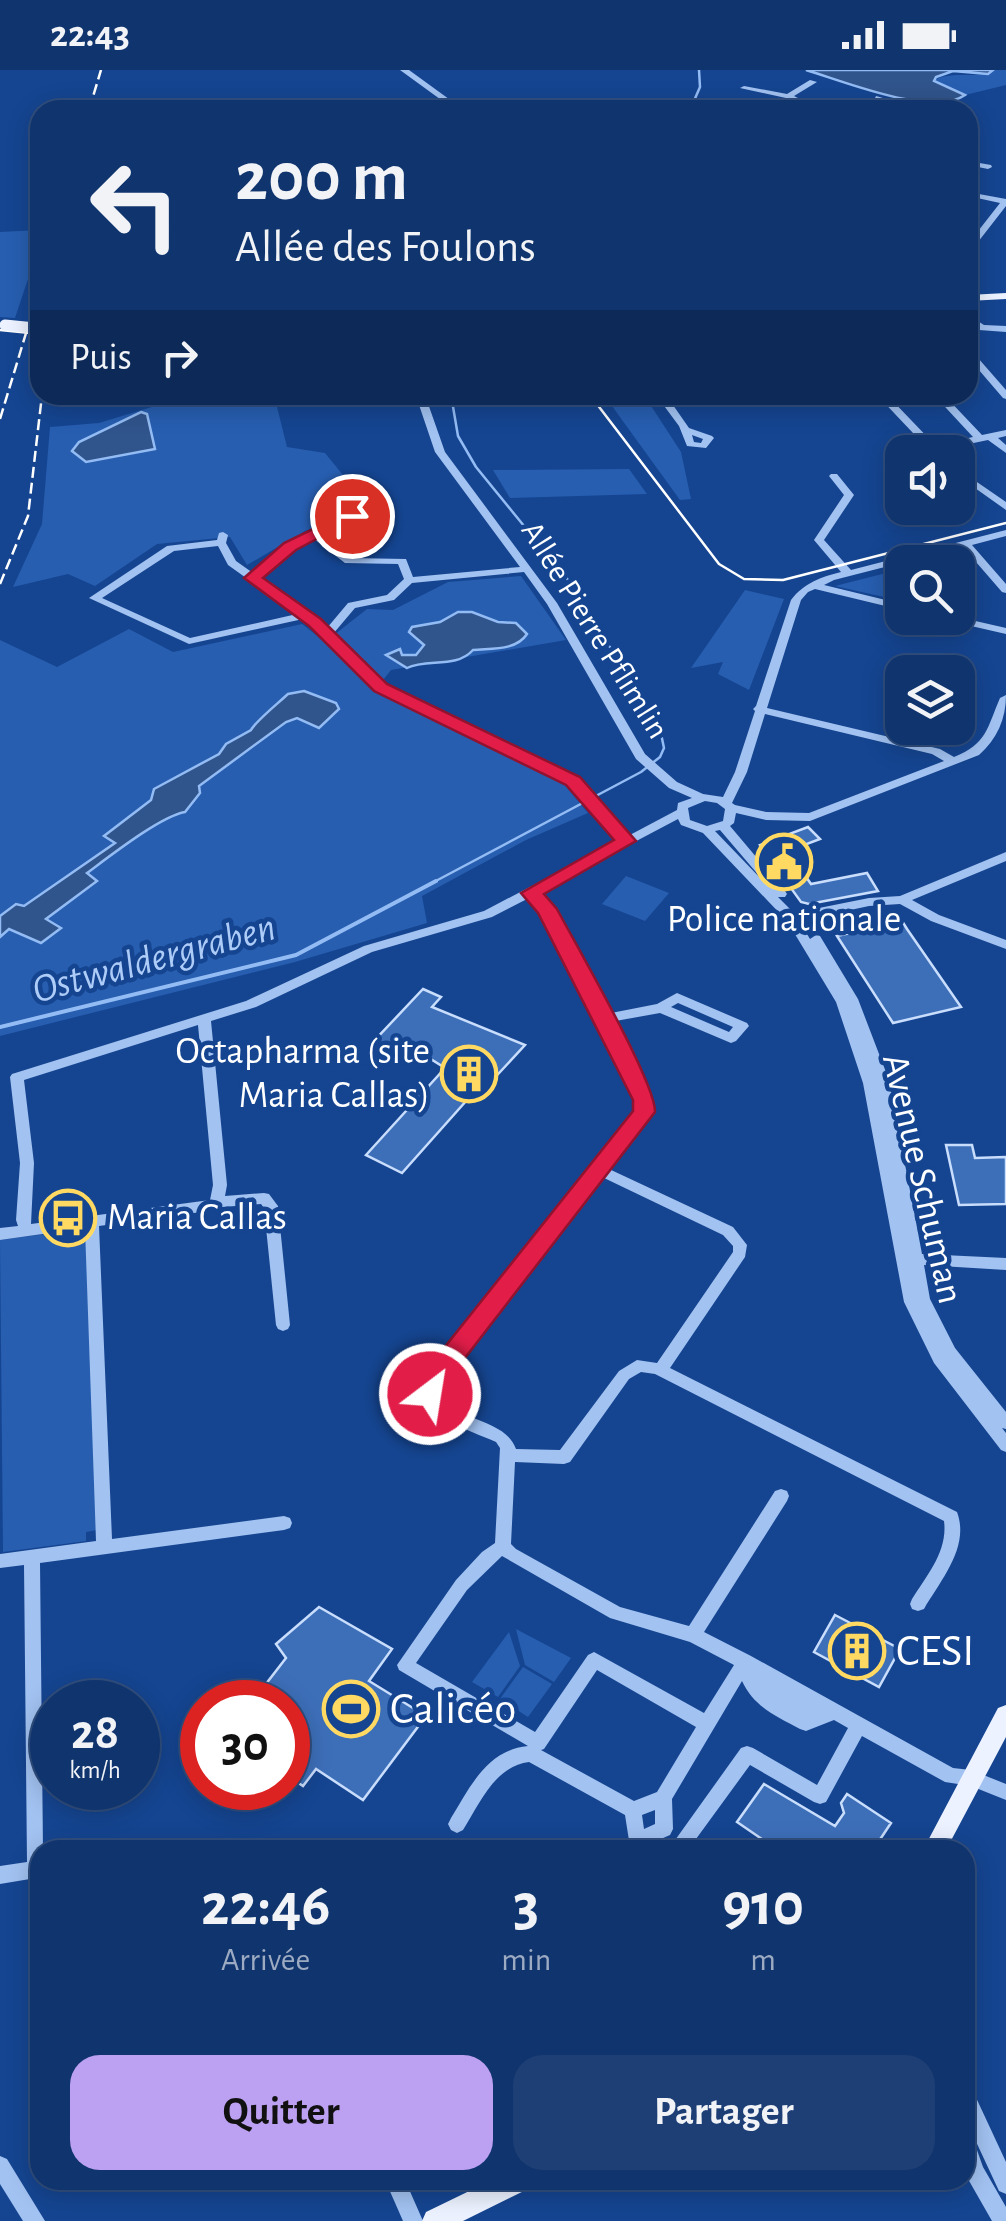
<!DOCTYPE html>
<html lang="fr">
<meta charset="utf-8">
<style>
:root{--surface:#10346d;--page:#1e3f75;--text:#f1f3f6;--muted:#9caac2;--line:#304f80;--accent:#bca0f2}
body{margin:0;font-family:"Alegreya Sans",sans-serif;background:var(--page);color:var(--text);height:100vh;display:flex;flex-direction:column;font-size:38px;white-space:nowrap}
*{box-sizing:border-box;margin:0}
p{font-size:32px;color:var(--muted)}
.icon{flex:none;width:55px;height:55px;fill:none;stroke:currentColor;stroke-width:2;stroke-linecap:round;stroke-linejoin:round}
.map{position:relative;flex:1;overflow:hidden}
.drawer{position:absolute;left:30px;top:1770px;width:945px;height:350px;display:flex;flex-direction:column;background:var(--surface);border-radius:30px;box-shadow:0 5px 25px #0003,0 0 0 2px var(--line)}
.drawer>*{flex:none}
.banner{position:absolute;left:30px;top:30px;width:948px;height:305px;border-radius:30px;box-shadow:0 5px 25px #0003,0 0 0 2px var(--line);background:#10346d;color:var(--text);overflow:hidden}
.tools{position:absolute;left:885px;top:365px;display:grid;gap:20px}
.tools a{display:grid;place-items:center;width:90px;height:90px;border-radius:20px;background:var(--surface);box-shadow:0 5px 25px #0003,0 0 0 2px var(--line);font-size:50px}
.speed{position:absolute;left:30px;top:1610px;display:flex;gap:20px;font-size:50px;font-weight:700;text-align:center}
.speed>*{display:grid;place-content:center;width:130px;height:130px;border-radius:50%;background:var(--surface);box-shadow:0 5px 25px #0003,0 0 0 2px var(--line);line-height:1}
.speed small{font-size:25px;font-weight:400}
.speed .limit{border:15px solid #d22;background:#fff;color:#111}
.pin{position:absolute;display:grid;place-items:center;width:85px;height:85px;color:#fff;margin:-42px;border:5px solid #fff;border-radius:50%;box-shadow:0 2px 10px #0007}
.me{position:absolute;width:110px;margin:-55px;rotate:31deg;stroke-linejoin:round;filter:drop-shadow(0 0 8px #0008)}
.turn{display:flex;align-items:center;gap:35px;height:210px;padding:0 40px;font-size:45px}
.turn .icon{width:130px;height:130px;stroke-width:2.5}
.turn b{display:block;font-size:70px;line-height:85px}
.then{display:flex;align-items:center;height:95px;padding:0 40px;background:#0003;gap:20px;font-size:38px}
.eta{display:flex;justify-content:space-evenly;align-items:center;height:170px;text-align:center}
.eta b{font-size:60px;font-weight:600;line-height:70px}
.action{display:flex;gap:20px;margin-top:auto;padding:20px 40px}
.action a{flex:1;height:115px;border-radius:30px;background:var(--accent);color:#111;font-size:40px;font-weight:600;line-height:115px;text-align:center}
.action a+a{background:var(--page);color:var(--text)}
.status{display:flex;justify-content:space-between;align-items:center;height:70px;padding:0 50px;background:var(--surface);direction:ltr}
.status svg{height:28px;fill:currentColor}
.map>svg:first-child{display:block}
.green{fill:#275eb0}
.water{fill:#30548c;stroke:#94bcf4;stroke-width:2.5}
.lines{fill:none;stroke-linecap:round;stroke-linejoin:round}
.stream-far1{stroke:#94bcf4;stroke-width:2.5}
.stream{stroke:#94bcf4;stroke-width:4}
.building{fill:#3d6fb9;stroke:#c9ddfc;stroke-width:2.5}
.minor{fill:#a2c2f1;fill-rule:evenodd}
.major{fill:#ecf2ff;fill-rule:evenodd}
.tram{stroke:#fff;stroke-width:2.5}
.rail{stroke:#fff;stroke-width:2.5;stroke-dasharray:11 5;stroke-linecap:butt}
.major-bridge{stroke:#ecf2ff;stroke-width:11}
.route{fill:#e11d48;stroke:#92132f;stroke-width:2.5}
.labels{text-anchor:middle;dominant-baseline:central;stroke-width:9;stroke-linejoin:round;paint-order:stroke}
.far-street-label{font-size:32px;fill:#fff;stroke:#154591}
.poi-label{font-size:38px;fill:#fff;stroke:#154591}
.street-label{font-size:38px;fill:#fff;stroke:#154591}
.water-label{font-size:40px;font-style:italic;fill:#aeccf8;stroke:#154591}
.near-poi-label{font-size:45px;fill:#fff;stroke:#154591;text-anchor:start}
</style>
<div class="status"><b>22:43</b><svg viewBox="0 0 49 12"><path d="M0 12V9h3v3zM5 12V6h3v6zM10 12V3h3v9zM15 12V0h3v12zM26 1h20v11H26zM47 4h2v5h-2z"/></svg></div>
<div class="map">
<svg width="1006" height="2151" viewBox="0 0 1006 2151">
<rect width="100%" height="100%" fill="#154591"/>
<path class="green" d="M993,0H1006V15L965,25L934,10C955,0 975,10 993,0Z
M40,160V173L15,248L0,247V162Z
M163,325H274L287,377L325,383L352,416L354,434L341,447L305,461L247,495L230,467L157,474L95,516L68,504L13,517L42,454L50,357L99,353L165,333Z
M604,325H644L681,382L691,429L680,430Z
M629,399L647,424L510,428L493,400Z
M902,499V531L835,516Z
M521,506L566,570L391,600L376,619L559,708L588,743L526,770L422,826L427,853L295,892L0,966V570L57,597L129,559L173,582L302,554L325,572L367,539L393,540L448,512Z
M745,520L784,529L749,620L718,604L723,592L691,598Z
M626,806L669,823L645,851L602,834Z
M76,1160L86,1164L97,1460L86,1462V1471L3,1482L0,1170Z
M516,1559L571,1588L554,1612L525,1595Z
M509,1562L520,1596L498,1627L472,1612Z
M523,1597L552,1614L528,1647L500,1629Z"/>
<path class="water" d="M806,0H993L988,4L953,1L936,7L934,11L965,25C933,48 843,11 806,0Z
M141,342L147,344L155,379L86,392L72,381L79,372Z
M458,542H472L498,552L516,553L527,564C516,581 491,578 473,580C456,599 427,588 407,598L386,585L400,579L402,585H416L424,575L409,562L412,557L440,552Z
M304,621L336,633L339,639L319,658L297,648L286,652L199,716L200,723L185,742C161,746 110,786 87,803L97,811L46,849L61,858L41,873L9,859L0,867V846L16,834L24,836L115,773L104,766L151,730L154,719L219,684L226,674L251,660C256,651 276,635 288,624Z"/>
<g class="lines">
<path class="stream-far1" d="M690,40L700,17L699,0
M432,813L641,702L660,687L664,678L660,659L626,595L601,567L568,510L476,397L458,366L451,325"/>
<path class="stream" d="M0,957L296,885L436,811"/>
</g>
<path class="building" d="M808,757L820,769L788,781L811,814L867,803L878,821L809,834L801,832L760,775Z
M902,851L907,859L961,937L893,953L837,866Z
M423,919L441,927L432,937L525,975L488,1015L483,1012L402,1103L366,1085L445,998L421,983L396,975L392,980L374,971Z
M946,1075H972L975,1088L1006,1087V1134L959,1135Z
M319,1537L392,1579L369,1611L426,1646L363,1730L316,1699L303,1716L288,1706V1632H252L286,1588L276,1574Z
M835,1545L900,1579L879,1617L814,1582Z
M764,1714L835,1756L844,1743L841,1733L847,1724L891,1753L873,1780H778L737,1752Z"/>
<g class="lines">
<path class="minor" d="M400,0H409L464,40H455Z
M810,10L817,12L794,26L821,40H811L786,28L740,18L744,16L787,24Z
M876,26L883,28L878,38L861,40L872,35Z
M745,36H748L750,40H742L741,38Z
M968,91L991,95L992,97L988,99L968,95Z
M968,122L1006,129V136L971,181L968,182V174L1000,133L968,126Z
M968,245L984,255L1006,256V262L979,260L968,252Z
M975,287L978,288L1006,320V329L1003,328L972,292L970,290Z
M393,325H425L445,382L557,533L645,684L677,712L703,724L723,727L735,702L755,641L753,639L756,636L791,530C804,513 821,507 841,502L814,470L844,425L829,406L831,404H837L854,425L824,470L851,500L1006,460V466L972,475L1006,514V523L1002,522L963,477L834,510L824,515L902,534V540L815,519L808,522L801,530L767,638L940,679L954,687C987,674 987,658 1000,628L1006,625C1006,649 997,669 979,685L810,751L766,750L736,743L734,753L730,756L785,821L787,824L785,827H778L794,843L869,828L900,826L1006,782V791L912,830L939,845L1006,870V879L931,851L900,834L869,836L799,851L810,869L816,865L820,866L858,929L889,1010L922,1184L1006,1188V1200L924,1195L930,1229L955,1278L1006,1342V1359L1002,1358L1006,1363V1382L1001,1380L934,1293L904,1232L863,1013L836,932L787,851L703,763L681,755L678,749L538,823L553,839L606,944L657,934L677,923L747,953L749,956L736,971L731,973L660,943L610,952L652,1037L646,1052L609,1099L733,1157L747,1175L745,1187L670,1298L957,1442C970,1477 941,1510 924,1539L918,1541L912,1539L910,1534L912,1529C927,1505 948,1481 944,1451L655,1304L641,1302L629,1309L570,1392L564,1394L515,1392L511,1474L516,1479L620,1537L689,1556L775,1421L781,1419L787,1421L789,1426L787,1431L704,1562L751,1586L953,1698L971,1700L1006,1714V1730L971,1716L945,1712L862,1666L826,1732L820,1734L814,1732L750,1695L688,1780H668L741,1678L747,1676L753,1678L817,1715L848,1658L834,1650L806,1661L800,1659C776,1646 754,1637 742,1611L672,1729L673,1759L670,1765L636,1780L630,1777L625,1745L529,1692C495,1696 480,1733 463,1760L457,1763L451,1760L448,1754L451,1748C470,1717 487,1680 528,1676L399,1600L397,1595L456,1510L482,1482L495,1473L500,1378L496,1372C467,1359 429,1350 423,1315L635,1046L638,1037L542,841L529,828L492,847L372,882L256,937L211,951L227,1115L225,1126L264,1123L269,1124L278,1136L290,1255L288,1259L283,1261L278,1259L276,1255L264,1138L261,1134L222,1137L216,1140L99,1156L112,1469L284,1446L290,1448L292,1453L290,1458L284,1460L40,1493L43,1780H40V1821L34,1818L30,1809L0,1814V1796L27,1792L24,1495L0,1498V1484L96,1471L85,1158L0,1170V1158L18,1156L16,1150L20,1093L10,1007L12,1004L246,931L364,876L484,841L619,770L564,710L377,619L303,549L189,574L89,528L167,476L217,470L219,463L223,462L228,465L226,473L236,491L253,503L286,474L338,452L356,440L361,443L346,456L323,466L351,488L406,489L413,507L520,497L435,382L417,329L398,328ZM314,469L345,493L398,494L404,509L387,525L348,533L327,558L310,543L260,508L294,478ZM218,476L228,495L297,544L190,568L102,528L174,481ZM524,502L547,534L636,689L669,718L692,728L678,733L677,740L628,766L572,704L385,615L333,564L355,538L394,530L412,513ZM765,644L932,684L944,691L809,743L766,742L735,735L732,733L747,702ZM705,731L717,733L725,739L723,751L707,756L690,750L688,738ZM720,760L767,815L715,761ZM678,933L733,957L729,962L671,937ZM198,955L213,1115L210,1130L31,1154L34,1093L24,1010ZM602,1107L723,1165L733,1176V1182L657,1293L637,1290L619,1301L560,1380L516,1379C504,1345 447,1354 439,1316ZM502,1486L610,1548L690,1572L734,1595L704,1643L594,1582L588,1585L535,1662L416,1593L467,1520ZM597,1600L696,1657L657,1722L634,1731L541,1680L544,1679ZM655,1740V1754L644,1759L642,1745Z
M656,325H666L689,358L712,366L714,368L706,378L687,376L679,356ZM692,365L703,369L701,373L694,372Z
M877,325H887L935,375L973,367L934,325H944L982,365L1006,360V366L998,368L1006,375V383L988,370L940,380V382H931Z
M958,399L1006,432V440L958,406Z
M958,547L1006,558V564L945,550L944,548Z
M965,2016L972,2019L1006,2092V2124L999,2121L965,2048Z
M965,2063L972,2066L983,2097L1006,2137V2151H992L968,2109L965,2102Z
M0,2086L7,2089L45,2151H23L0,2114Z
M385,2110H405L423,2151H403Z"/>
<path class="major" d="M1006,223V229L968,231V225Z
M1006,1635V1667L946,1780H923L998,1638Z
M492,2110H532L528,2119L463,2151H422L426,2142Z"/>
<path class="tram" d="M0,260L40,264
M590,325L719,494L744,509L783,510L1006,453"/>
<path class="rail" d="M89,40L101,0
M0,349L40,217
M0,514L28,446L42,325"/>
<path class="major-bridge" d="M5,255L35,258"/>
</g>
<path class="route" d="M346,443L360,446L296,480L263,508L321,549L387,614L580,707L636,771L544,824L557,839C576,875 656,1013 655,1042L448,1310L439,1332L430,1335L421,1332L417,1324L428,1298L633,1041V1030L538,843L521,823L614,770L566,715L374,621L309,556L244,508L284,473Z"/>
<defs>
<g id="civic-ring" transform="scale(2.875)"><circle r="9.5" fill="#154591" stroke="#ffd962" stroke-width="1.5"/><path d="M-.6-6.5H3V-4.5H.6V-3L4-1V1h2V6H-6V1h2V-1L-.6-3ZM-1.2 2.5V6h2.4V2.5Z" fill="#ffd962"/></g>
<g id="building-ring" transform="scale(2.875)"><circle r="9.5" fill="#154591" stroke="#ffd962" stroke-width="1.5"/><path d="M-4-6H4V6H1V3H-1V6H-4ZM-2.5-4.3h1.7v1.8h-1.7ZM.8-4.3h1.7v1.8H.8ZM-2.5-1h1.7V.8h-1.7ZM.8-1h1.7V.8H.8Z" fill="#ffd962"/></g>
<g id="bus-ring" transform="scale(2.875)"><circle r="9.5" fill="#154591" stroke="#ffd962" stroke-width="1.5"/><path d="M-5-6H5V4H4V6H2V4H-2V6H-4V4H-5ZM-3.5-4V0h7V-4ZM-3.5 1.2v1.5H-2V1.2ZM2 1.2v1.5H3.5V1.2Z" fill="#ffd962"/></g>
<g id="stadium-ring" transform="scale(2.875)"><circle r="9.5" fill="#154591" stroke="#ffd962" stroke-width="1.5"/><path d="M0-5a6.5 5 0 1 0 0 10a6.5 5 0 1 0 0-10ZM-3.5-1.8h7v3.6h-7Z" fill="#ffd962"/></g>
</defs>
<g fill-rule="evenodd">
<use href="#civic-ring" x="784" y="792"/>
<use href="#building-ring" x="469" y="1004"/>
<use href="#bus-ring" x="68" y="1148"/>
<use href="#building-ring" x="857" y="1581"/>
<use href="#stadium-ring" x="351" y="1639"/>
</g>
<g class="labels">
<g class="far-street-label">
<text transform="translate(595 560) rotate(58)">Allée Pierre Pflimlin</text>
</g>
<g class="poi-label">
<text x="784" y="850">Police nationale</text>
<text x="430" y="982" text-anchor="end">Octapharma (site<tspan x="430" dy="44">Maria Callas)</tspan></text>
<text x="107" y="1148" text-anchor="start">Maria Callas</text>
</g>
<g class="street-label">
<text transform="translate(922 1109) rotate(77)">Avenue Schuman</text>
</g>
<g class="water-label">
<text transform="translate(154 889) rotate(-15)">Ostwaldergraben</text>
</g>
<g class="near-poi-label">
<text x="896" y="1581">CESI</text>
<text x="390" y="1639">Calicéo</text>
</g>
</g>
</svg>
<div class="tools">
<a><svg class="icon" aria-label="sound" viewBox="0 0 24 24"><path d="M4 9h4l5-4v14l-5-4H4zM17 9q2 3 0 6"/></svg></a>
<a><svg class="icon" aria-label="search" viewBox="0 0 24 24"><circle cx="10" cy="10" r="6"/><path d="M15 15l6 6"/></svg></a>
<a><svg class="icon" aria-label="layers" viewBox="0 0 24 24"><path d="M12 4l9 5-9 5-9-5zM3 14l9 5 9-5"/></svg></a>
</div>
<div class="speed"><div>28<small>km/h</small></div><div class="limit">30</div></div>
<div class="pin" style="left:352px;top:446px;background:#d93025"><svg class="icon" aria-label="arrive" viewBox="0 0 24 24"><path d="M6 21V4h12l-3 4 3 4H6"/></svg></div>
<svg class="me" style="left:430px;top:1324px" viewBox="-20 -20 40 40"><circle r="17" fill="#e11d48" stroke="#fff" stroke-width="3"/><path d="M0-11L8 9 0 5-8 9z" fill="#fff"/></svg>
<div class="banner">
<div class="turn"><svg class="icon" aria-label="left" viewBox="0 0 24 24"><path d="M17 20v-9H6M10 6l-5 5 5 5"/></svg><div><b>200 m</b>Allée des Foulons</div></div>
<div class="then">Puis<svg class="icon" aria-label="right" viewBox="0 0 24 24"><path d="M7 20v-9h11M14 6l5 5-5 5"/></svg></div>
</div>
<section class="drawer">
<div class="eta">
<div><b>22:46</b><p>Arrivée</p></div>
<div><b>3</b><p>min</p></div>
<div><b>910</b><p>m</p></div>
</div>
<div class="action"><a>Quitter</a><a>Partager</a></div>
</section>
</div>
